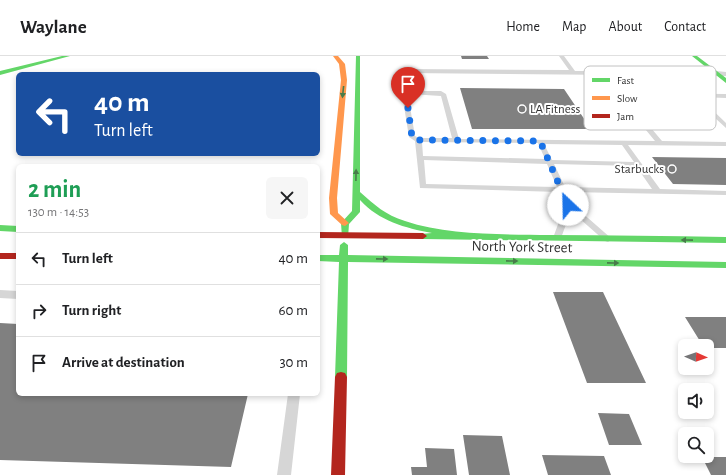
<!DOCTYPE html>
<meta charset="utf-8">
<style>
:root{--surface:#fff;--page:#f6f6f6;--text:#202124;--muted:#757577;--line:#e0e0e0}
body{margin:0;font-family:"Alegreya Sans",sans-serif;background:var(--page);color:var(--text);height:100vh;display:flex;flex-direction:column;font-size:15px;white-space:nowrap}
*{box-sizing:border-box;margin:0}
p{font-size:13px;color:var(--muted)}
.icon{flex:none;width:22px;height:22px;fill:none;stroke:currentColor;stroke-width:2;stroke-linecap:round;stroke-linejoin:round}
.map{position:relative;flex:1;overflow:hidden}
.drawer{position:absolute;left:16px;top:108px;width:304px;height:232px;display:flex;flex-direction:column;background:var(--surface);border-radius:6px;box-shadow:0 2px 6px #0003}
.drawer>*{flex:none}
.guide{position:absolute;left:16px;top:16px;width:304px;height:84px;border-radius:6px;box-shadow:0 2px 6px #0003;background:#1a4fa0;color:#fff;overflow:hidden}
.needle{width:26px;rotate:92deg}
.tools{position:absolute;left:678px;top:283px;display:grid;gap:8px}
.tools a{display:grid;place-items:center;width:36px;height:36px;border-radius:6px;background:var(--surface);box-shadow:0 2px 6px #0003;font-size:20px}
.pin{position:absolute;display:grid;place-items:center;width:34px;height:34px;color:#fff;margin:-41px -17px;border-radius:50% 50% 50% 0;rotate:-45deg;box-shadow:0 0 4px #0007}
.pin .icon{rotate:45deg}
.me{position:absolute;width:44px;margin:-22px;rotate:336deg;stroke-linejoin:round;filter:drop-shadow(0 0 3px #0008)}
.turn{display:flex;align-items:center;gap:14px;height:84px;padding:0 12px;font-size:18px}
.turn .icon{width:52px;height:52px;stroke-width:2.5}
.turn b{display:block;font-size:28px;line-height:34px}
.round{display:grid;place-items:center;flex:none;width:42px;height:42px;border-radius:6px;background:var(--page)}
.headline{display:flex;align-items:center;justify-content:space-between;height:68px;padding:0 12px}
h1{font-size:24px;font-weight:700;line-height:30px;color:#1e9e55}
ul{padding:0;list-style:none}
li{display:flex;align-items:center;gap:12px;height:52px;padding:0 12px;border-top:1px solid var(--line)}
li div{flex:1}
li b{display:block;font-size:15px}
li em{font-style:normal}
header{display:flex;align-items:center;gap:24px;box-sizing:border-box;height:56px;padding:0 20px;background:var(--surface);border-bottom:1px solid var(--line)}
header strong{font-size:19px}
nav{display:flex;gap:22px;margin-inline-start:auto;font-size:14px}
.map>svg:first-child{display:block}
.building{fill:#808080}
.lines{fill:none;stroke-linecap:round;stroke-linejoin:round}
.lane{fill:#d6d6d6;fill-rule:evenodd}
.fast{fill:#63d668;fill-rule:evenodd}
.slow{fill:#ff974d;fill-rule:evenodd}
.jam{fill:#b3261e;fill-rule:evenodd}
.oneway{fill:#487c4a}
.route{stroke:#1a73e8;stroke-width:7;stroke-dasharray:0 12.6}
.poi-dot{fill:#7a7a7a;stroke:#fff;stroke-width:1.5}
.labels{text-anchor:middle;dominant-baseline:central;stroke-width:4;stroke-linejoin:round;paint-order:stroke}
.far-poi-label{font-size:13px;fill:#323232;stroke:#fff;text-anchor:start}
.street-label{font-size:15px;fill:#323232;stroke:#fff}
.key{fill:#fff;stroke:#c2c2c2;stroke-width:1}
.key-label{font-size:11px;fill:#323232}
</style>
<header>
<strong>Waylane</strong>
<nav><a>Home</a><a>Map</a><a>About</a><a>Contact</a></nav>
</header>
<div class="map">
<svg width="726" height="419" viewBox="0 0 726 419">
<rect width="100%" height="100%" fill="#fff"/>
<path class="building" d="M461,0H487L489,3H462Z
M460,32L564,33L591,73H472Z
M652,101L726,102V129L673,128Z
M553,236H603L646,327H587Z
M685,261H726V292H707V290H703Z
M0,267L18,268V338H248L231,411L0,404Z
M598,357L629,358L642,389H609Z
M463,379L502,380L510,419H469Z
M425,392L454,393L457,419H412L411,411H427Z
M542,399L604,400L611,419H548Z
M702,401H726V419H711Z"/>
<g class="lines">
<path class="lane" d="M559,0H564L575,15H716L726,16V20L406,17L403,15L406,13L569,14Z
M407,35H441L446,38L459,83L655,85L617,39V37L726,38V42L699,41L726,67V72L692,41L624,40L662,85L726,86V90L628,89L660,133L726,135V139L567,136L572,148L612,183L608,186L605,185L571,155L561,182L560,184H554L553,182L565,149L559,136L420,132L415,85L409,81L402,38ZM410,38L441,40L452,82H419L415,80L408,39ZM422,86L538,87L545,103L423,100ZM544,88L622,89L634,106L552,104ZM424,104L547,108L557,131L426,128ZM554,108L636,110L652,133L565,131Z
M0,234L18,235V243L0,242Z
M288,338H300L291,419H277Z"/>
<path class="fast" d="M62,0H70L0,19V15Z
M356,0H360V136C375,149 385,159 405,165C449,180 504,178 550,179C609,179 667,180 726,181V187L423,183L420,182L419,180L420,178L432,177C405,172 379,165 360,144V156L349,168L348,182H342L341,167L352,155Z
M692,0H697L726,22V27Z
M0,169L18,170V176L0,175Z
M344,186L348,189V199L726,206V212L348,206L347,321L345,325L341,326L337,325L335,321L339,206L318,205V199H339L340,189Z"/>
<path class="slow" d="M333,0H338L345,8L347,24L337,142L338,157L349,167L345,170L342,169L330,158L329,142L341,24L339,8Z"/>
<path class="jam" d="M318,176L423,177L427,180L423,183L318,182Z
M0,197H18V203H0Z
M341,316L345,317L347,321L345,419H331L335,321L337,317Z"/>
</g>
<defs><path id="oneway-solid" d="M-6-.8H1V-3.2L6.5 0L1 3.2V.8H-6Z"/></defs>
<g class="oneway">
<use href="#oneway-solid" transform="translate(343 36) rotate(96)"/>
<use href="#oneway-solid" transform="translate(356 119) rotate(-89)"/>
<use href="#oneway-solid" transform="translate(687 184) rotate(-179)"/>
<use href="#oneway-solid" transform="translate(382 203) rotate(1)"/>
<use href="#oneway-solid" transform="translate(512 205) rotate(1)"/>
<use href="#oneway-solid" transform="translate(613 207) rotate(1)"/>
</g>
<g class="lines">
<path class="route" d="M408,52L412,81L418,84L540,85L568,149"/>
</g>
<g class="poi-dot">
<circle cx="522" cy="53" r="4"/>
<circle cx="672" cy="113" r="4"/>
</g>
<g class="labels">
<g class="far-poi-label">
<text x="530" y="53">LA Fitness</text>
<text x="664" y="113" text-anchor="end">Starbucks</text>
</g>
<g class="street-label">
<text transform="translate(522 191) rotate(1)">North York Street</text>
</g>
</g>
<rect x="584" y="10" width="132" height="64" rx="6" class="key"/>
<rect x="592" y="22" width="18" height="4" fill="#63d668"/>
<rect x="592" y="40" width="18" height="4" fill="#ff974d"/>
<rect x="592" y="58" width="18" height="4" fill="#b3261e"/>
<g class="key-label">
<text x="617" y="28">Fast</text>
<text x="617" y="46">Slow</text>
<text x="617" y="64">Jam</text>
</g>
</svg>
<div class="tools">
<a><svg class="needle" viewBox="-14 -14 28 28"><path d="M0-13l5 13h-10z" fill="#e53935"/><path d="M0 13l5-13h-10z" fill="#757577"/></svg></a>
<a><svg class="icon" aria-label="sound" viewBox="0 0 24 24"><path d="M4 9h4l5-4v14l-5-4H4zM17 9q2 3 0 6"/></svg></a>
<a><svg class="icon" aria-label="search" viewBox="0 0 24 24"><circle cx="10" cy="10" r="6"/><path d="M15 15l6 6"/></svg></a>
</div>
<div class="pin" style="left:408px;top:52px;background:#d93025"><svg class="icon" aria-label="arrive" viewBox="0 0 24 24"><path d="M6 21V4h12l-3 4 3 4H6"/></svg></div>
<svg class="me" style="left:568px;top:149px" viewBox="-20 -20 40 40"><circle r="19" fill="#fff"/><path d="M0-13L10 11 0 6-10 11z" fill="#1a73e8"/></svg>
<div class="guide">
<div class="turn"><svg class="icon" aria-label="left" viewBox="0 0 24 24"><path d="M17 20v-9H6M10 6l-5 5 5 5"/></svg><div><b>40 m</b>Turn left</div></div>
</div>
<section class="drawer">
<div class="headline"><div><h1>2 min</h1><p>130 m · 14:53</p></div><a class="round"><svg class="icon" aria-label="close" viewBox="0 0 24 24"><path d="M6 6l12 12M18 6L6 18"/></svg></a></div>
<ul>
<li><svg class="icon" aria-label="left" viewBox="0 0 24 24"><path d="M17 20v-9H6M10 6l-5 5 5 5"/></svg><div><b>Turn left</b></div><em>40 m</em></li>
<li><svg class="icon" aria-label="right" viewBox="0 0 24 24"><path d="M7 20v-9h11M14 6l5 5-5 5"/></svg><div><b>Turn right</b></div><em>60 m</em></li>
<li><svg class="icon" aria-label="arrive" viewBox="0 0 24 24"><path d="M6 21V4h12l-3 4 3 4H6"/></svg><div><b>Arrive at destination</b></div><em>30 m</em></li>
</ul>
</section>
</div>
